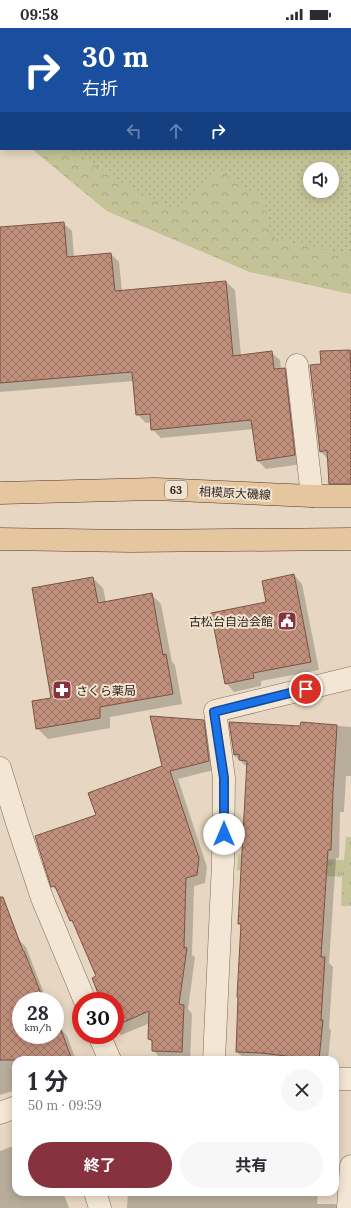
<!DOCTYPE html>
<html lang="ja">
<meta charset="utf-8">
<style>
:root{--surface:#fff;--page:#f7f7f7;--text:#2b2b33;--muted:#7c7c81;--accent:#86333f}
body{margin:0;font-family:Lora,"Noto Sans JP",serif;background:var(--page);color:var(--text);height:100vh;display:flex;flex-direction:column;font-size:15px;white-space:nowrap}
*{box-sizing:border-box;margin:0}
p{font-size:13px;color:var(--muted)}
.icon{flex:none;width:22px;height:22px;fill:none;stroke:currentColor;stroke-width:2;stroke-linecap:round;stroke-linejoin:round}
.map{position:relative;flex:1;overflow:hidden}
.drawer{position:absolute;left:12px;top:1028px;width:327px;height:140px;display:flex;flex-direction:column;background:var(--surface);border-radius:12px;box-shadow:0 2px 10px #0003}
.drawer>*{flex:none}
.guide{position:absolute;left:0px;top:0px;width:351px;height:122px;box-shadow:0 2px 10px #0003;background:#1a4fa0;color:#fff;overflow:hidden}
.fabs{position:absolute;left:303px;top:134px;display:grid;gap:8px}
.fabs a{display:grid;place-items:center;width:36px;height:36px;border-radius:50%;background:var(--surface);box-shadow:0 2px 10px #0003;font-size:20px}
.speed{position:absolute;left:12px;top:964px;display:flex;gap:8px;font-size:20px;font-weight:700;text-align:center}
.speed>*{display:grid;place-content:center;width:52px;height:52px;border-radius:50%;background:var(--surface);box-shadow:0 2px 10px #0003;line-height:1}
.speed small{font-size:10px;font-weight:400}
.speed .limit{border:6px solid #d22;background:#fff;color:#111}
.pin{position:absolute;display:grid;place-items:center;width:34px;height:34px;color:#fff;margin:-17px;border:2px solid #fff;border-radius:50%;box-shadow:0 1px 4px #0007}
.me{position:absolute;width:44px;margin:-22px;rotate:0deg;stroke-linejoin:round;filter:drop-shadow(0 0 3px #0008)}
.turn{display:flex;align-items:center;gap:14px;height:84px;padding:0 16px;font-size:18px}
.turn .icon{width:52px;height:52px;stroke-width:2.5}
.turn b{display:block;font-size:28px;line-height:34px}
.lanes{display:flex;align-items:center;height:38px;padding:0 16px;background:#0003;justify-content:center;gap:20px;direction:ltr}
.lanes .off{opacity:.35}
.round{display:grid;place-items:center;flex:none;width:42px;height:42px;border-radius:21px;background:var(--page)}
.headline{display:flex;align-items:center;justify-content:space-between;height:68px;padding:0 16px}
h1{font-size:24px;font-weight:700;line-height:30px}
.button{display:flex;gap:8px;margin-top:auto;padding:8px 16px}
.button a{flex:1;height:46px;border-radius:24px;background:var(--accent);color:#fff;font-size:16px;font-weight:700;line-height:46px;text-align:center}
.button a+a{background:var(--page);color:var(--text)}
.status{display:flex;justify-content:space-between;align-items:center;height:28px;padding:0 20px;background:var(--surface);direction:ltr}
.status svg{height:11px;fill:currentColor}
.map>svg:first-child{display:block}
.grass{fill:url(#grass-dots);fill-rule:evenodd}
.forest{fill:url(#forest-crowns)}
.park{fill:url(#park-tufts)}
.shadow{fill:#0003}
.building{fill:url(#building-cross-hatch);stroke:#7b5344}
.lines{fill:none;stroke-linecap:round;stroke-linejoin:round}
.minor-casing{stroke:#7f6a5b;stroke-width:23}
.major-casing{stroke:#4d392f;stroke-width:23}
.minor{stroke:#f3e6d4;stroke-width:22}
.major{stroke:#e6c69e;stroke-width:22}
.route-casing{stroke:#114b97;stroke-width:10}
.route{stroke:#1a73e8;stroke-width:7}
.labels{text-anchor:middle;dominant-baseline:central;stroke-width:4;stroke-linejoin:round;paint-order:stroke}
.shield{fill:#f0e3d0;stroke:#6a5d53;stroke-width:1}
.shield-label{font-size:11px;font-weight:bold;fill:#30241e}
.street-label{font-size:12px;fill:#30241e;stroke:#f0e3d0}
.poi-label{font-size:12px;fill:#30241e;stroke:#f0e3d0;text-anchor:end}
</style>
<div class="status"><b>09:58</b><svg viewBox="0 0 49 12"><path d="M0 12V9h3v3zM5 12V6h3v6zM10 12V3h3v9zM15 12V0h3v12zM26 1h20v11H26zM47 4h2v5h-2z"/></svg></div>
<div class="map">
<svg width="351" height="1180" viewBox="0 0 351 1180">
<defs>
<pattern id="grass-dots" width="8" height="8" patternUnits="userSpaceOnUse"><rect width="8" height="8" fill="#c4c398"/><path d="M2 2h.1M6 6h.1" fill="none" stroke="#a9a783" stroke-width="1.8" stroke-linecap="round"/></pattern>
<pattern id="forest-crowns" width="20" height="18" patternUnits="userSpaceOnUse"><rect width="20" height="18" fill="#c4c398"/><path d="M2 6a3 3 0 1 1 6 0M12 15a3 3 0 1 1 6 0" fill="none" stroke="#a9a783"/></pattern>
<pattern id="park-tufts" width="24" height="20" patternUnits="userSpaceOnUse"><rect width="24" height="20" fill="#c4c398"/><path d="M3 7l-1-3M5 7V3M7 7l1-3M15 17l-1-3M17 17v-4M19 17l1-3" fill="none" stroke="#a9a783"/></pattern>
<pattern id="building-cross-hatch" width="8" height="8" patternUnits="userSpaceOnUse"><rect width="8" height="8" fill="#c1907c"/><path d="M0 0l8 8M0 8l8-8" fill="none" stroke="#9d7565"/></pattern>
</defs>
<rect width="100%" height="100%" fill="#e7d7c2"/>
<path class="grass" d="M0,0H351V266L250,244L107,183L32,121H350V1H1V97L0,96ZM310,141H332V163H310Z"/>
<path class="forest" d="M32,121H72L119,154L177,183L219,143L263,171L271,210L351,227V266L250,244L107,183Z"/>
<path class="park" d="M346,809H351V878H341L342,849L237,842L238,826L344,832Z"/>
<path class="shadow" d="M63,195L72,203L74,229L111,226L119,234L122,263L226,254L235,262L241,328L271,324L280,332L281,341H284L293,350L303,436L266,441L258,433L254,401L161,410L152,401V394L146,395L137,386L134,353L0,364V200Z
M351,322V437L329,432L320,423L322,337L321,324Z
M294,547L302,556L319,642L261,653V658L234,664L226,655L267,575Z
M93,550L103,560L106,574L151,566L161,576L172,634L175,637L182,676L110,689V700L48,711L37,700L52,670Z
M203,693L212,701L217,741L178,751L207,839L205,855L194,858L192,927L195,929L188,981L192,986L190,1032L161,1031L153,1022V1015L149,1011L150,995L121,1007L115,1001V973H102L98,948L75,897L70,892L59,865L52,858L98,788L163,739Z
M302,695L351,699V748H346L344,784H340L339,830H336L329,935L333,939L329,1000L331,1002L328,1032H246L237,1024L242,898L239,895L248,740L234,727L301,699Z
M18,911L26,919L47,973H21V1007H55V993L58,1001L60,1000L67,1008L76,1032H16V1062L0,1067V917Z
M16,1117V1164H63L69,1180H0V1123Z
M128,1164H318L317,1176H335L339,1180H127Z"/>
<path class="building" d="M64,194L67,229L111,225L115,263L226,253L233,328L272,323L274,341L285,340L295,427L257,433L251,392L151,402L150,386L136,387L132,344L0,355V199Z
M350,322L351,343V456H329L327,422L320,424L310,337L321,336L320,323Z
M294,546L311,634L253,645L254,650L225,656L211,585L266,574L262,553Z
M93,549L98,575L152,565L163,627L166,626L173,666L100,679V690L36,701L32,673L51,670L32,560Z
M150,688L204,692L209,733L170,743L199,830L197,847L186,850L184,919L187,920L179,976L184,977L182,1024L152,1023V1012L148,1011L149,983L115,998V973H101L92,950L96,948L72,892L70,893L55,858L51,859L35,808L96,787L88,765L162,738Z
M229,694L300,698L301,694L337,697L333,764L331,822H328L321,929H325L321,992H323L319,1032L261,1025L236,1024L238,969H237L241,896H238L247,733L239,732V726L234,727Z
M0,869H3L23,923H24L44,973H21V1007H55V1001L60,999L72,1032H0Z"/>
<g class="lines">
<g class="minor-casing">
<path id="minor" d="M297,337L312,468
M0,740L18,798L42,870L85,973
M99,1007L110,1032
M214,1032L223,834L224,750L215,683L351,650
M335,1051H351
M0,1085L16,1079
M95,1164L100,1180
M348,1180L351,1138"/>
</g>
<g class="major-casing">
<path id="major" d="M0,465L155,461L312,468H351
M0,511L131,513L351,511"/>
</g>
<use href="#minor" class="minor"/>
<use href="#major" class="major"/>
</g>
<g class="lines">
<g class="route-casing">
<path id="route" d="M224,806V750L214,684L306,661"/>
</g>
<use href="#route" class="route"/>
</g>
<defs>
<g id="civic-square" transform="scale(1)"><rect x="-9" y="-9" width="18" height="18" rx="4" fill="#86333f" stroke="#f0e3d0"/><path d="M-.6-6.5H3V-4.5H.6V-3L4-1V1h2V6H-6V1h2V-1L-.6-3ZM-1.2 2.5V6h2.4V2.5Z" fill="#fff"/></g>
<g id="pharmacy-square" transform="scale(1)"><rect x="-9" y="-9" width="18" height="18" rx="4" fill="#86333f" stroke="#f0e3d0"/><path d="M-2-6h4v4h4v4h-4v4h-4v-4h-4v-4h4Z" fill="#fff"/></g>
</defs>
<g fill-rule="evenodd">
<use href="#civic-square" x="287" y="593"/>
<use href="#pharmacy-square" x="62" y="662"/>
</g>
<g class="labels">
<rect class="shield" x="165" y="453" width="22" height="18" rx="3"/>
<g class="shield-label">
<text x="176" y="462">63</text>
</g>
<g class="street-label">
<text transform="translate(235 465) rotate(3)">相模原大磯線</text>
</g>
<g class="poi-label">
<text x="273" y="593">古松台自治会館</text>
<text x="76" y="662" text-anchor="start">さくら薬局</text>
</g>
</g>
</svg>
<div class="fabs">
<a><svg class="icon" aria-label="sound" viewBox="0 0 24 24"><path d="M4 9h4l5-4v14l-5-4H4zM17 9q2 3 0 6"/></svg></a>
</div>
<div class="speed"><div>28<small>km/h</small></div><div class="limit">30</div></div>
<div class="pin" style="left:306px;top:661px;background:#d93025"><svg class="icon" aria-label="arrive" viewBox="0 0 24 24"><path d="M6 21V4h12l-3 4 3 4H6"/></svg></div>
<svg class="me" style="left:224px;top:806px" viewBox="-20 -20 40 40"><circle r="19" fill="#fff"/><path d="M0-13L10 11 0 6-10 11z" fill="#1a73e8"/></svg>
<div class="guide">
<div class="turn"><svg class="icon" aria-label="right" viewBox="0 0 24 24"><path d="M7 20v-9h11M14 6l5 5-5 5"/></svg><div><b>30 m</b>右折</div></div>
<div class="lanes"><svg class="icon off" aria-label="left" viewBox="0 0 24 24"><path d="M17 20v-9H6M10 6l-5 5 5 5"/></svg><svg class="icon off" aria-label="ahead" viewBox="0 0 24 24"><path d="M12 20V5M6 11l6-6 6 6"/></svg><svg class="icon" aria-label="right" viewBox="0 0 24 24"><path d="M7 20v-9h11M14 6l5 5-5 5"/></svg></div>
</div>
<section class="drawer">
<div class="headline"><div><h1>1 分</h1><p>50 m · 09:59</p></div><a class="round"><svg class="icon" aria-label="close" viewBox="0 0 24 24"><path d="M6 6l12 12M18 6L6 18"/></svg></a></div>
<div class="button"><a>終了</a><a>共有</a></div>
</section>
</div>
